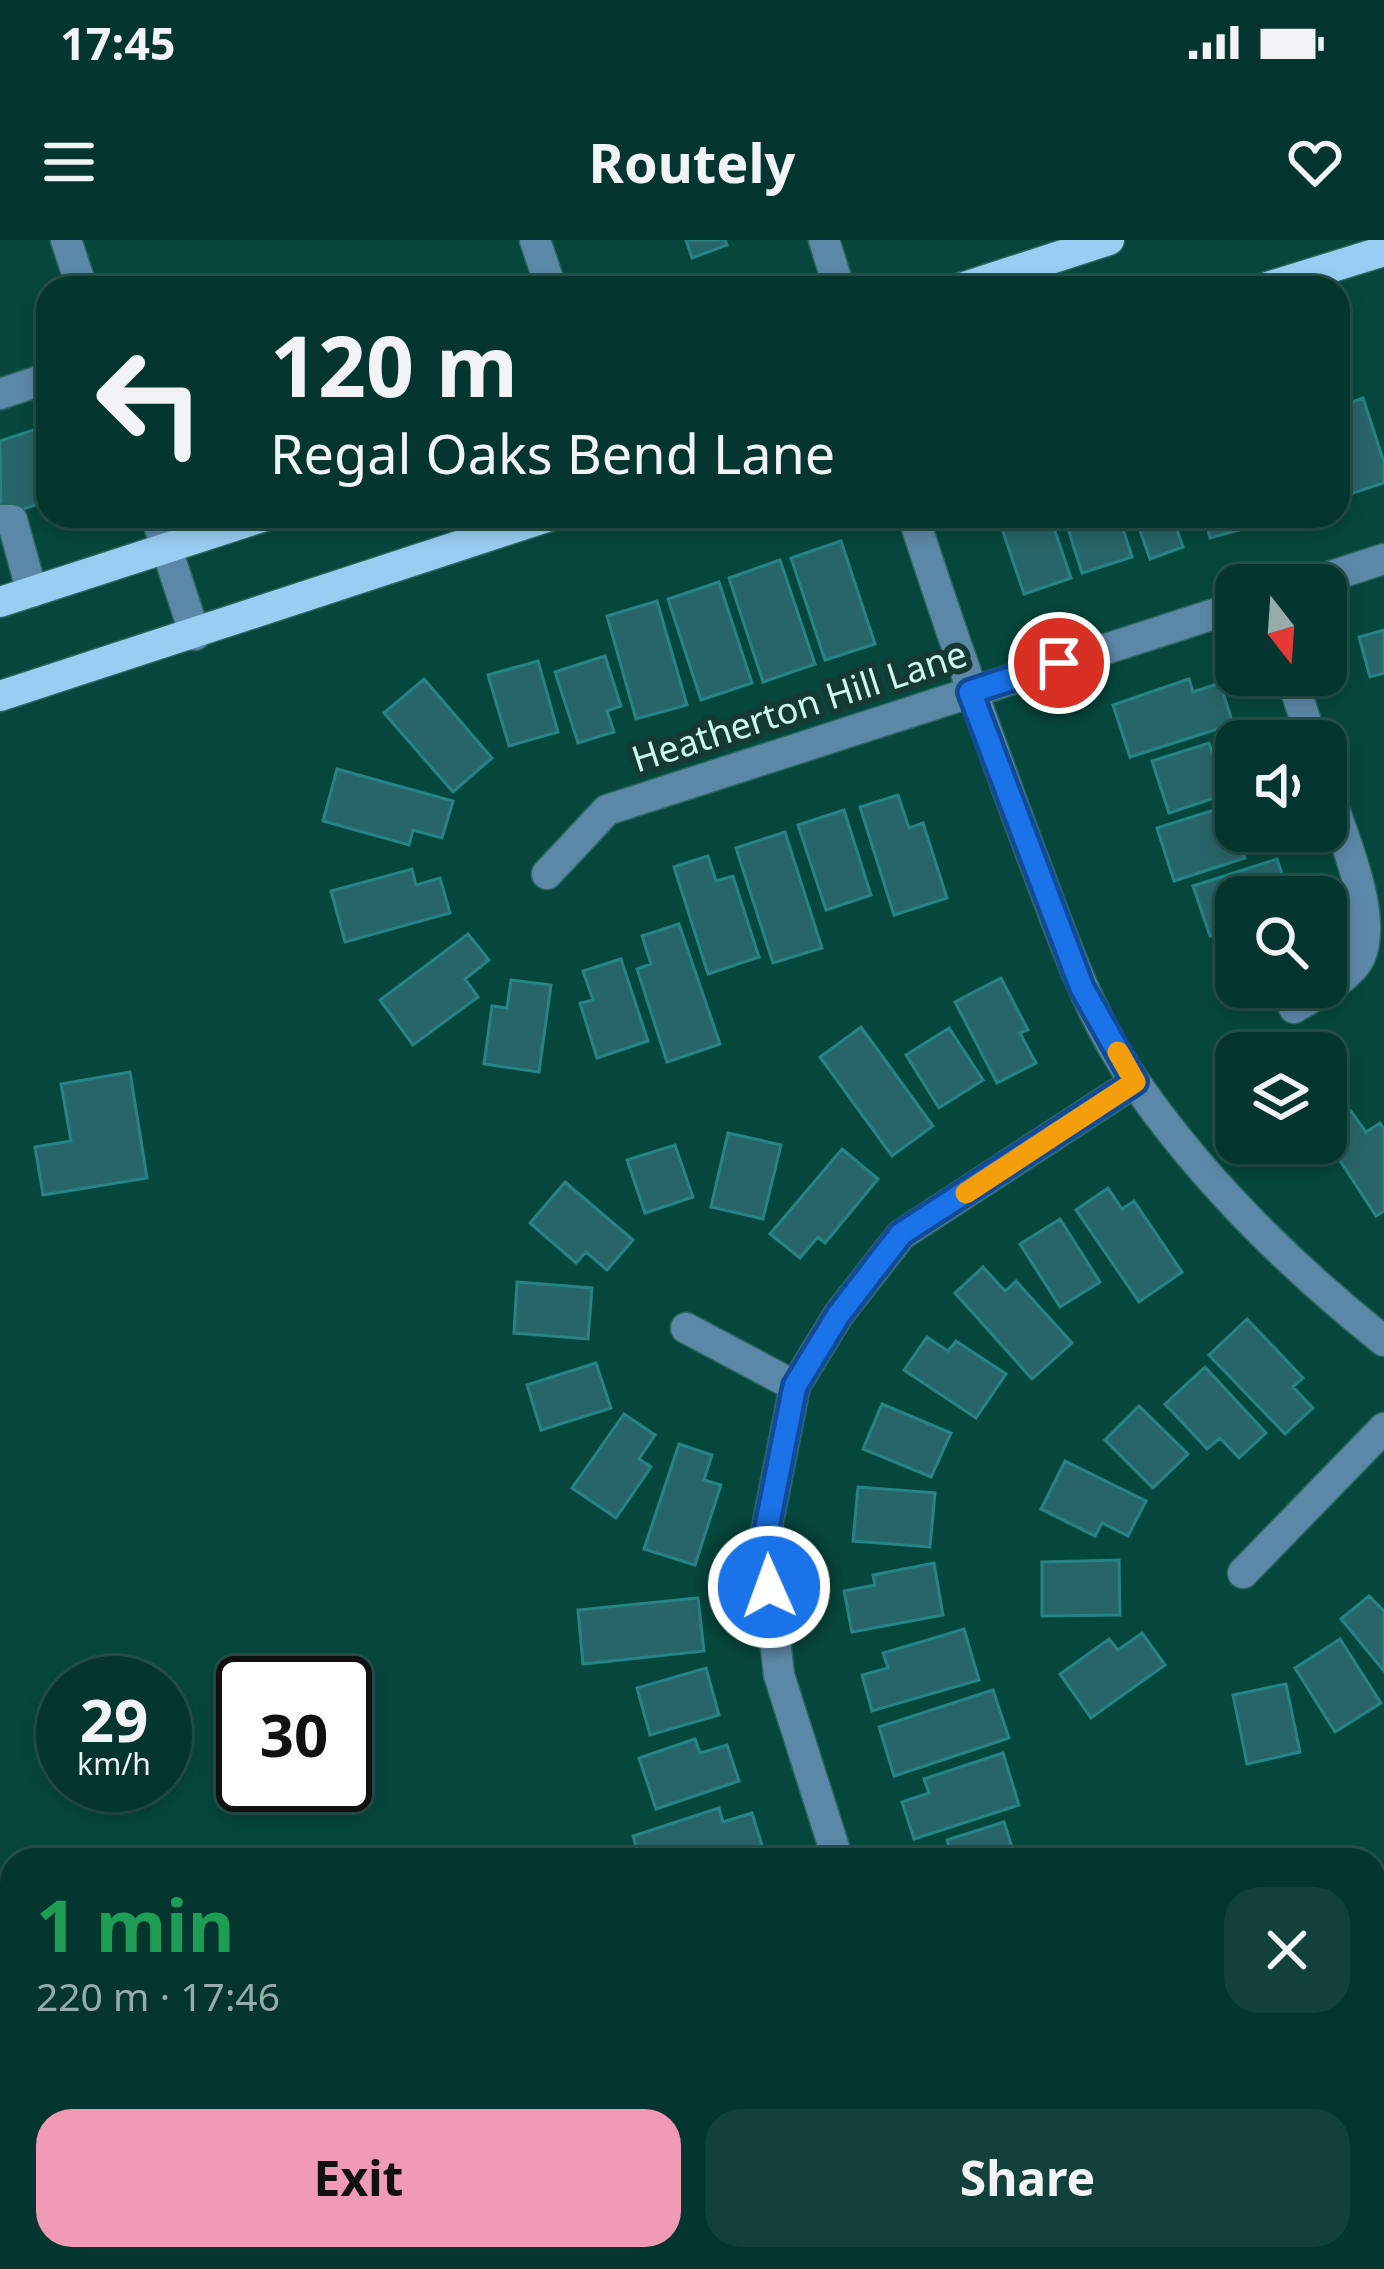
<!DOCTYPE html>
<meta charset="utf-8">
<style>
:root{--surface:#04352e;--page:#12403a;--text:#f1f3f6;--muted:#97abaa;--line:#25504a;--accent:#f09ab6}
body{margin:0;font-family:"Noto Sans",sans-serif;background:var(--page);color:var(--text);height:100vh;display:flex;flex-direction:column;font-size:45px;white-space:nowrap}
*{box-sizing:border-box;margin:0}
p{font-size:39px;color:var(--muted)}
.icon{flex:none;width:66px;height:66px;fill:none;stroke:currentColor;stroke-width:2;stroke-linecap:round;stroke-linejoin:round}
.map{position:relative;flex:1;overflow:hidden}
.side{position:absolute;left:0px;top:1608px;width:1386px;height:423px;display:flex;flex-direction:column;background:var(--surface);border-radius:36px 36px 0 0;box-shadow:0 6px 18px #0003,0 0 0 3px var(--line)}
.side>*{flex:none}
.top-card{position:absolute;left:36px;top:36px;width:1314px;height:252px;border-radius:36px;box-shadow:0 6px 18px #0003,0 0 0 3px var(--line);background:#04352e;color:var(--text);overflow:hidden}
.needle{width:78px;rotate:163deg}
.fabs{position:absolute;left:1215px;top:324px;display:grid;gap:24px}
.fabs a{display:grid;place-items:center;width:132px;height:132px;border-radius:24px;background:var(--surface);box-shadow:0 6px 18px #0003,0 0 0 3px var(--line);font-size:60px}
.speed{position:absolute;left:36px;top:1416px;display:flex;gap:24px;font-size:60px;font-weight:700;text-align:center}
.speed>*{display:grid;place-content:center;width:156px;height:156px;border-radius:50%;background:var(--surface);box-shadow:0 6px 18px #0003,0 0 0 3px var(--line);line-height:1}
.speed small{font-size:30px;font-weight:400}
.speed .limit{border:6px solid #111;border-radius:18px;background:#fff;color:#111}
.pin{position:absolute;display:grid;place-items:center;width:102px;height:102px;color:#fff;margin:-51px;border:6px solid #fff;border-radius:50%;box-shadow:0 3px 12px #0007}
.me{position:absolute;width:132px;margin:-66px;rotate:358deg;stroke-linejoin:round;filter:drop-shadow(0 0 9px #0008)}
.turn{display:flex;align-items:center;gap:42px;height:252px;padding:0 36px;font-size:54px}
.turn .icon{width:156px;height:156px;stroke-width:2.5}
.turn b{display:block;font-size:84px;line-height:102px}
.round{display:grid;place-items:center;flex:none;width:126px;height:126px;border-radius:36px;background:var(--page)}
.headline{display:flex;align-items:center;justify-content:space-between;height:204px;padding:0 36px}
h1{font-size:72px;font-weight:700;line-height:90px;color:#1e9e55}
.cta{display:flex;gap:24px;margin-top:auto;padding:24px 36px}
.cta a{flex:1;height:138px;border-radius:36px;background:var(--accent);color:#111;font-size:48px;font-weight:700;line-height:138px;text-align:center}
.cta a+a{background:var(--page);color:var(--text)}
.status{display:flex;justify-content:space-between;align-items:center;height:84px;padding:0 60px;background:var(--surface);direction:ltr}
.status svg{height:33px;fill:currentColor}
header{display:flex;justify-content:space-between;align-items:center;height:156px;padding:0 36px;background:var(--surface);font-size:54px;font-weight:700}
.map>svg:first-child{display:block}
.building{fill:#286568;stroke:#268386;stroke-width:3}
.lines{fill:none;stroke-linecap:round;stroke-linejoin:round}
.minor-casing{stroke:#29675d;stroke-width:33}
.major-casing{stroke:#29675d;stroke-width:33}
.minor{stroke:#5c88a7;stroke-width:30}
.major{stroke:#99cef3;stroke-width:30}
.route-casing{stroke:#114b97;stroke-width:30}
.route{stroke:#1a73e8;stroke-width:21}
.slow{stroke:#f59e0b;stroke-width:21}
.labels{text-anchor:middle;dominant-baseline:central;stroke-width:12;stroke-linejoin:round;paint-order:stroke}
.street-label{font-size:36px;fill:#c9faef;stroke:#173933}
</style>
<div class="status"><b>17:45</b><svg viewBox="0 0 49 12"><path d="M0 12V9h3v3zM5 12V6h3v6zM10 12V3h3v9zM15 12V0h3v12zM26 1h20v11H26zM47 4h2v5h-2z"/></svg></div>
<header><svg class="icon" aria-label="menu" viewBox="0 0 24 24"><path d="M4 6h16M4 12h16M4 18h16"/></svg>Routely<svg class="icon" aria-label="heart" viewBox="0 0 24 24"><path d="M12 20l-8-8c-3-5 5-10 8-4 3-6 11-1 8 4z"/></svg></header>
<div class="map">
<svg width="1384" height="2029" viewBox="0 0 1384 2029">
<rect width="100%" height="100%" fill="#06473d"/>
<path class="building" d="M686,0H725L727,5L692,18Z
M1363,158L1384,222V243L1350,254L1338,226V167Z
M48,185V261L1,276L0,201Z
M1050,276L1071,338L1024,354L998,277Z
M1064,276H1119L1132,317L1082,333Z
M1135,276H1190L1175,284L1183,307L1150,319Z
M1204,276H1244L1247,288L1210,298Z
M841,301L875,404L825,420L791,318Z
M780,320L815,424L763,442L729,338Z
M719,342L752,443L701,460L668,359Z
M657,361L687,465L636,479L607,376Z
M1384,390V433L1370,437L1359,397Z
M605,416L621,466L607,471L614,492L578,503L555,432Z
M538,421L558,492L509,506L488,435Z
M424,439L492,518L453,552L384,473Z
M1189,439L1193,452L1220,443L1233,484L1130,517L1113,465Z
M1209,503L1214,518L1236,510V551L1169,573L1152,521Z
M337,529L453,561L442,598L413,590L409,605L323,581Z
M898,555L909,588L923,583L947,658L894,675L860,567Z
M1236,563V591L1269,594L1240,604L1245,618L1174,641L1157,588Z
M844,570L871,655L826,670L798,585Z
M785,592L822,708L773,723L736,608Z
M708,616L716,641L733,636L759,717L708,734L674,627Z
M1277,619L1289,656L1236,657V687L1210,696L1193,646Z
M412,629L416,645L440,638L450,673L345,702L331,651Z
M679,684L720,804L667,822L637,729L651,724L642,696Z
M468,694L489,720L465,739L478,757L413,805L380,760Z
M621,719L648,801L597,818L580,763L593,760L583,731Z
M1001,738L1028,790L1020,793L1036,823L997,843L955,762Z
M511,740L551,745L539,832L484,824L492,766L507,768Z
M861,787L933,886L892,916L820,817Z
M949,788L983,840L939,868L906,815Z
M130,832L147,938L43,955L35,907L71,901L61,844Z
M1351,871L1366,892L1380,883L1384,889V971L1376,976L1326,899V887Z
M728,893L781,905L763,979L711,967Z
M675,905L693,957L645,973L627,920Z
M842,909L878,939L825,1003L818,997L800,1018L770,994Z
M565,942L633,1000L607,1030L586,1012L576,1023L530,983Z
M1108,948L1122,969L1134,961L1182,1032L1139,1062L1076,970Z
M1060,979L1100,1042L1060,1067L1020,1004Z
M983,1027L1005,1051L1016,1041L1072,1103L1032,1139L955,1053Z
M517,1042L592,1048L588,1099L514,1093Z
M1247,1079L1303,1138L1293,1147L1313,1168L1285,1194L1209,1115Z
M927,1097L948,1111L956,1101L1006,1134L976,1178L904,1130Z
M596,1123L611,1168L541,1190L527,1145Z
M1205,1127L1266,1193L1239,1218L1220,1198L1207,1209L1165,1164Z
M882,1164L951,1193L931,1237L863,1209Z
M1139,1166L1188,1214L1153,1248L1105,1200Z
M624,1174L655,1195L639,1219L651,1227L616,1278L572,1248Z
M679,1204L712,1215L704,1240L721,1245L695,1325L644,1309Z
M1065,1221L1146,1261L1128,1296L1102,1283L1095,1296L1041,1269Z
M858,1247L935,1253L930,1307L853,1301Z
M1119,1320L1120,1375L1042,1376V1322Z
M934,1323L943,1375L852,1392L844,1351L875,1345L873,1335Z
M1369,1356L1384,1371V1431L1341,1379Z
M698,1358L704,1411L583,1424L578,1370Z
M964,1389L979,1440L872,1471L862,1435L888,1428L883,1413Z
M1142,1393L1165,1425L1091,1478L1060,1434L1109,1399L1118,1410Z
M1340,1399L1381,1463L1335,1492L1295,1428Z
M706,1428L719,1475L650,1495L637,1448Z
M1286,1444L1300,1512L1247,1524L1233,1455Z
M993,1450L1009,1498L894,1536L879,1487Z
M695,1499L700,1513L727,1505L739,1541L656,1569L639,1518Z
M1003,1513L1019,1565L914,1599L902,1562L929,1553L924,1539Z
M719,1568L723,1582L752,1573L762,1605L717,1620H640L633,1596Z
M1004,1582L1016,1620H937L951,1615L947,1600Z
M1374,1632L1384,1649V1692L1374,1698Z
M1374,1927L1384,1949V2021L1360,2029L1356,2019H1374Z
M656,2019H725L733,2029H664Z
M1138,2019H1201L1206,2029H1144Z
M1214,2019H1274L1279,2029H1219Z"/>
<g class="lines">
<g class="minor-casing">
<path id="minor" d="M66,0L82,48
M535,0L548,39
M824,0L839,48
M0,154L48,138
M156,276L195,395
M913,276C951,392 991,507 1034,621C1063,698 1089,777 1137,845C1206,944 1290,1026 1384,1101
M0,280H12L32,352
M1303,345L1384,319
M1291,435L1312,501
M547,634L607,570L1236,367
M1294,768C1313,756 1350,739 1360,717C1379,674 1340,590 1326,546
M686,1088L795,1146
M1243,1333L1384,1188
M838,1620L779,1435L764,1302L795,1146L839,1074L901,995L1135,842
M1374,1805L1384,1800
M967,2029L982,2019"/>
</g>
<g class="major-casing">
<path id="major" d="M961,48L1109,0
M1264,48L1384,11
M0,362L265,276
M0,456L550,276"/>
</g>
<use href="#minor" class="minor"/>
<use href="#major" class="major"/>
</g>
<g class="lines">
<g class="route-casing">
<path id="route" d="M769,1347L764,1302L795,1146L839,1074L901,994L1135,842L1082,748L970,452L1059,423"/>
</g>
<use href="#route" class="route"/>
<path class="slow" d="M966,953L1135,842L1118,812"/>
</g>
<g class="labels">
<g class="street-label">
<text transform="translate(799 466) rotate(-18)">Heatherton Hill Lane</text>
</g>
</g>
</svg>
<div class="fabs">
<a><svg class="needle" viewBox="-14 -14 28 28"><path d="M0-13l5 13h-10z" fill="#e53935"/><path d="M0 13l5-13h-10z" fill="#97abaa"/></svg></a>
<a><svg class="icon" aria-label="sound" viewBox="0 0 24 24"><path d="M4 9h4l5-4v14l-5-4H4zM17 9q2 3 0 6"/></svg></a>
<a><svg class="icon" aria-label="search" viewBox="0 0 24 24"><circle cx="10" cy="10" r="6"/><path d="M15 15l6 6"/></svg></a>
<a><svg class="icon" aria-label="layers" viewBox="0 0 24 24"><path d="M12 4l9 5-9 5-9-5zM3 14l9 5 9-5"/></svg></a>
</div>
<div class="speed"><div>29<small>km/h</small></div><div class="limit">30</div></div>
<div class="pin" style="left:1059px;top:423px;background:#d93025"><svg class="icon" aria-label="arrive" viewBox="0 0 24 24"><path d="M6 21V4h12l-3 4 3 4H6"/></svg></div>
<svg class="me" style="left:769px;top:1347px" viewBox="-20 -20 40 40"><circle r="17" fill="#1a73e8" stroke="#fff" stroke-width="3"/><path d="M0-11L8 9 0 5-8 9z" fill="#fff"/></svg>
<div class="top-card">
<div class="turn"><svg class="icon" aria-label="left" viewBox="0 0 24 24"><path d="M17 20v-9H6M10 6l-5 5 5 5"/></svg><div><b>120 m</b>Regal Oaks Bend Lane</div></div>
</div>
<section class="side">
<div class="headline"><div><h1>1 min</h1><p>220 m · 17:46</p></div><a class="round"><svg class="icon" aria-label="close" viewBox="0 0 24 24"><path d="M6 6l12 12M18 6L6 18"/></svg></a></div>
<div class="cta"><a>Exit</a><a>Share</a></div>
</section>
</div>
